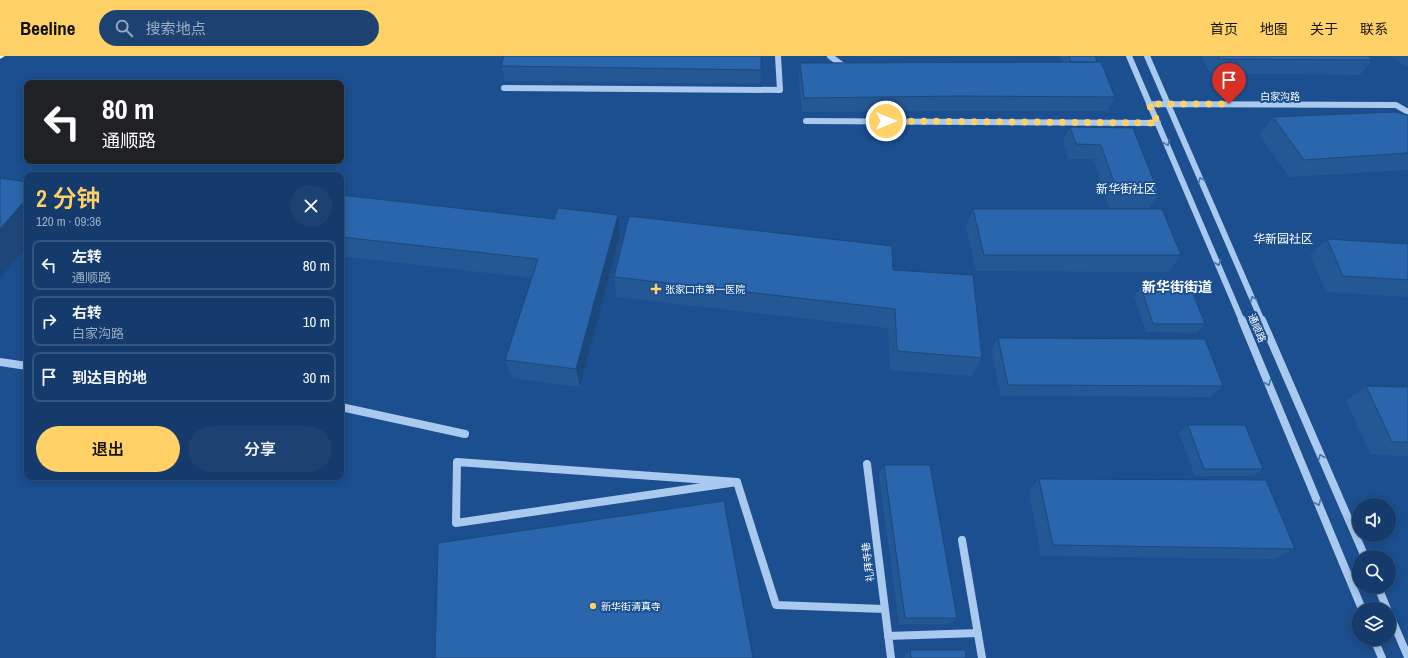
<!DOCTYPE html>
<html lang="zh">
<meta charset="utf-8">
<style>
:root{--surface:#143b6b;--page:#1d4271;--text:#f1f3f6;--muted:#9dadc1;--line:#33557e;--accent:#ffd166}
body{margin:0;font-family:"Archivo Narrow","Noto Sans SC",sans-serif;background:var(--page);color:var(--text);height:100vh;display:flex;flex-direction:column;font-size:15px;white-space:nowrap}
*{box-sizing:border-box;margin:0}
p{font-size:13px;color:var(--muted)}
.icon{flex:none;width:22px;height:22px;fill:none;stroke:currentColor;stroke-width:2;stroke-linecap:round;stroke-linejoin:round}
.map{position:relative;flex:1;overflow:hidden}
.panel{position:absolute;left:24px;top:116px;width:320px;height:308px;display:flex;flex-direction:column;background:var(--surface);border-radius:8px;box-shadow:0 2px 10px #0003,0 0 0 1px var(--line)}
.panel>*{flex:none}
.banner{position:absolute;left:24px;top:24px;width:320px;height:84px;border-radius:8px;box-shadow:0 2px 10px #0003,0 0 0 1px var(--line);background:#202124;color:#fff;overflow:hidden}
.controls{position:absolute;left:1352px;top:442px;display:grid;gap:8px}
.controls a{display:grid;place-items:center;width:44px;height:44px;border-radius:50%;background:var(--surface);box-shadow:0 2px 10px #0003,0 0 0 1px var(--line);font-size:20px}
.pin{position:absolute;display:grid;place-items:center;width:34px;height:34px;color:#fff;margin:-41px -17px;border-radius:50% 50% 50% 0;rotate:-45deg;box-shadow:0 0 4px #0007}
.pin .icon{rotate:45deg}
.me{position:absolute;width:44px;margin:-22px;rotate:90deg;stroke-linejoin:round;filter:drop-shadow(0 0 3px #0008)}
.turn{display:flex;align-items:center;gap:14px;height:84px;padding:0 12px;font-size:18px}
.turn .icon{width:52px;height:52px;stroke-width:2.5}
.turn b{display:block;font-size:28px;line-height:34px}
.round{display:grid;place-items:center;flex:none;width:42px;height:42px;border-radius:21px;background:var(--page)}
.headline{display:flex;align-items:center;justify-content:space-between;height:68px;padding:0 12px}
h1{font-size:24px;font-weight:600;line-height:30px;color:var(--accent)}
.primary-button{display:flex;gap:8px;margin-top:auto;padding:8px 12px}
.primary-button a{flex:1;height:46px;border-radius:24px;background:var(--accent);color:#111;font-size:16px;font-weight:600;line-height:46px;text-align:center}
.primary-button a+a{background:var(--page);color:var(--text)}
ul{padding:0;list-style:none}
li{display:flex;align-items:center;gap:12px;height:50px;margin:0 8px 6px;padding:0 4px;border:2px solid var(--line);border-radius:8px}
li div{flex:1}
li b{display:block;font-size:15px}
li em{font-style:normal}
header{display:flex;align-items:center;gap:24px;box-sizing:border-box;height:56px;padding:0 20px;background:var(--accent);color:#111}
header strong{font-size:19px}
nav{display:flex;gap:22px;margin-inline-start:auto;font-size:14px}
.search{width:280px;height:36px;background:var(--page);display:flex;align-items:center;gap:10px;box-sizing:border-box;padding:0 14px;border-radius:22px;color:var(--muted);font-size:15px}
.map>svg:first-child{display:block}
.lines{fill:none;stroke-linecap:round;stroke-linejoin:round}
.minor-far1{stroke:#a9c9ee;stroke-width:6}
.minor{stroke:#a9c9ee;stroke-width:8}
.major{fill:#f0f6ff;fill-rule:evenodd}
.wall{fill:#245895}
.shaded-wall{fill:#1d4779}
.building{fill:#2a66ad;stroke:#1d4779}
.oneway{stroke:#4674ac}
.route{stroke:#ffd166;stroke-width:7;stroke-dasharray:0 12.6}
.poi-dot{fill:#ffd166;stroke:#1b4f8f;stroke-width:1.5}
.labels{text-anchor:middle;dominant-baseline:central;stroke-width:4;stroke-linejoin:round;paint-order:stroke}
.street-label{font-size:10px;fill:#fff;stroke:#1b4f8f}
.poi-label{font-size:10px;fill:#fff;stroke:#1b4f8f;text-anchor:start}
.quarter-label{font-size:12px;fill:#fff;stroke:#1b4f8f}
.district-label{font-size:14px;font-weight:bold;fill:#fff;stroke:#1b4f8f}
</style>
<header>
<strong>Beeline</strong>
<div class="search"><svg class="icon" aria-label="search" viewBox="0 0 24 24"><circle cx="10" cy="10" r="6"/><path d="M15 15l6 6"/></svg>搜索地点</div>
<nav><a>首页</a><a>地图</a><a>关于</a><a>联系</a></nav>
</header>
<div class="map">
<svg width="1408" height="602" viewBox="0 0 1408 602">
<rect width="100%" height="100%" fill="#1b4f8f"/>
<g class="lines">
<path class="minor-far1" d="M830,0L846,12
M1129,0L1242,265
M1147,0L1262,265
M504,32L780,34L778,0
M1149,48L1396,49L1408,56
M806,65L1158,67"/>
<path class="minor" d="M1242,264L1362,553
M1262,264L1365,501
M0,306L27,310
M341,351L465,378
M457,406L737,426L456,467Z
M867,408L891,602
M737,426L776,549L884,553
M962,484L982,602
M1378,531L1387,553
M1389,557L1408,601
M888,580L978,577
M1374,583L1382,602"/>
<path class="major" d="M0,0H5L0,3Z"/>
</g>
<path class="wall" d="M1060,0H1095L1115,41L1108,55H954L802,56L799,22L800,7L1062,6Z
M1201,0H1369L1372,4L1360,19L1210,17Z
M1389,0H1408V11Z
M501,10L761,14L760,28L505,25Z
M1408,59V114H1407L1289,121L1259,78L1273,61Z
M1070,71L1133,72L1159,138L1149,152H1109L1093,103H1068L1063,85Z
M341,139L554,163L618,159L620,179L580,331L512,322L505,304L532,222L341,200Z
M973,153L1181,199L1168,216L976,215L966,170Z
M1327,183L1408,188V241L1326,236L1310,199Z
M893,214L982,302L972,320L890,314L888,272L617,241L614,221Z
M1141,231L1205,268L1196,277L1146,276L1134,241Z
M998,282L1223,330L1210,341L1001,340L991,294Z
M1366,330L1408,331V400L1371,399L1346,345Z
M1188,369L1263,413L1253,420H1195L1179,377Z
M884,409L957,562L949,568H899L879,419Z
M1039,423L1295,493L1275,503L1041,500L1029,435Z
M910,594L966,602H904V600Z"/>
<path class="shaded-wall" d="M27,142V190L0,222V173Z
M618,159L620,179L580,331L576,313Z"/>
<path class="building" d="M504,0H761V14L501,10Z
M1069,0H1095L1097,6H1071Z
M1218,0H1369L1372,4L1219,3Z
M1101,6L1115,41L959,40L804,42L800,7Z
M1395,56L1408,59V97L1304,104L1273,61Z
M1070,71L1133,72L1159,138H1118L1101,89L1076,88Z
M0,122L27,126V142L0,173Z
M341,139L554,163L558,152L618,159L576,313L505,304L538,203L341,181Z
M973,153H1162L1181,199H984Z
M629,160L892,190L893,214L973,219L982,302L897,295L895,253L614,221Z
M1327,183L1408,188V224L1343,220Z
M1141,231L1191,232L1205,268H1153Z
M998,282L1205,283L1223,330L1008,329Z
M1366,330L1408,331V386H1392Z
M1188,369H1245L1263,413H1204Z
M884,409H930L957,562H905Z
M1039,423L1266,424L1295,493L1053,489Z
M724,445L753,602H435L438,487Z
M910,594H965L966,602H911Z"/>
<defs><path id="oneway-chevron" d="M-2-3.5L2.5 0L-2 3.5" fill="none" stroke-width="1.6" stroke-linecap="round" stroke-linejoin="round"/></defs>
<g class="oneway">
<use href="#oneway-chevron" transform="translate(1167 87) rotate(66)"/>
<use href="#oneway-chevron" transform="translate(1201 124) rotate(-113)"/>
<use href="#oneway-chevron" transform="translate(1218 207) rotate(67)"/>
<use href="#oneway-chevron" transform="translate(1253 243) rotate(-113)"/>
<use href="#oneway-chevron" transform="translate(1268 327) rotate(67)"/>
<use href="#oneway-chevron" transform="translate(1321 401) rotate(-113)"/>
<use href="#oneway-chevron" transform="translate(1318 447) rotate(67)"/>
</g>
<g class="lines">
<path class="route" d="M886,65L1158,67L1149,48H1229"/>
</g>
<g class="poi-dot">
<path d="M654 227h4v4h4v4h-4v4h-4v-4h-4v-4h4z"/>
<circle cx="593" cy="550" r="4"/>
</g>
<g class="labels">
<g class="street-label">
<text x="1280" y="40">白家沟路</text>
<text transform="translate(1257 272) rotate(67)">通顺路</text>
<text transform="translate(868 506) rotate(-97)">礼拜寺巷</text>
</g>
<g class="poi-label">
<text x="665" y="233">张家口市第一医院</text>
<text x="601" y="550">新华街清真寺</text>
</g>
<g class="quarter-label">
<text x="1126" y="133">新华街社区</text>
<text x="1283" y="183">华新园社区</text>
</g>
<g class="district-label">
<text x="1177" y="231">新华街街道</text>
</g>
</g>
</svg>
<div class="controls">
<a><svg class="icon" aria-label="sound" viewBox="0 0 24 24"><path d="M4 9h4l5-4v14l-5-4H4zM17 9q2 3 0 6"/></svg></a>
<a><svg class="icon" aria-label="search" viewBox="0 0 24 24"><circle cx="10" cy="10" r="6"/><path d="M15 15l6 6"/></svg></a>
<a><svg class="icon" aria-label="layers" viewBox="0 0 24 24"><path d="M12 4l9 5-9 5-9-5zM3 14l9 5 9-5"/></svg></a>
</div>
<div class="pin" style="left:1229px;top:48px;background:#d93025"><svg class="icon" aria-label="arrive" viewBox="0 0 24 24"><path d="M6 21V4h12l-3 4 3 4H6"/></svg></div>
<svg class="me" style="left:886px;top:65px" viewBox="-20 -20 40 40"><circle r="17" fill="#ffd166" stroke="#fff" stroke-width="3"/><path d="M0-11L8 9 0 5-8 9z" fill="#fff"/></svg>
<div class="banner">
<div class="turn"><svg class="icon" aria-label="left" viewBox="0 0 24 24"><path d="M17 20v-9H6M10 6l-5 5 5 5"/></svg><div><b>80 m</b>通顺路</div></div>
</div>
<section class="panel">
<div class="headline"><div><h1>2 分钟</h1><p>120 m · 09:36</p></div><a class="round"><svg class="icon" aria-label="close" viewBox="0 0 24 24"><path d="M6 6l12 12M18 6L6 18"/></svg></a></div>
<ul>
<li><svg class="icon" aria-label="left" viewBox="0 0 24 24"><path d="M17 20v-9H6M10 6l-5 5 5 5"/></svg><div><b>左转</b><p>通顺路</p></div><em>80 m</em></li>
<li><svg class="icon" aria-label="right" viewBox="0 0 24 24"><path d="M7 20v-9h11M14 6l5 5-5 5"/></svg><div><b>右转</b><p>白家沟路</p></div><em>10 m</em></li>
<li><svg class="icon" aria-label="arrive" viewBox="0 0 24 24"><path d="M6 21V4h12l-3 4 3 4H6"/></svg><div><b>到达目的地</b></div><em>30 m</em></li>
</ul>
<div class="primary-button"><a>退出</a><a>分享</a></div>
</section>
</div>
